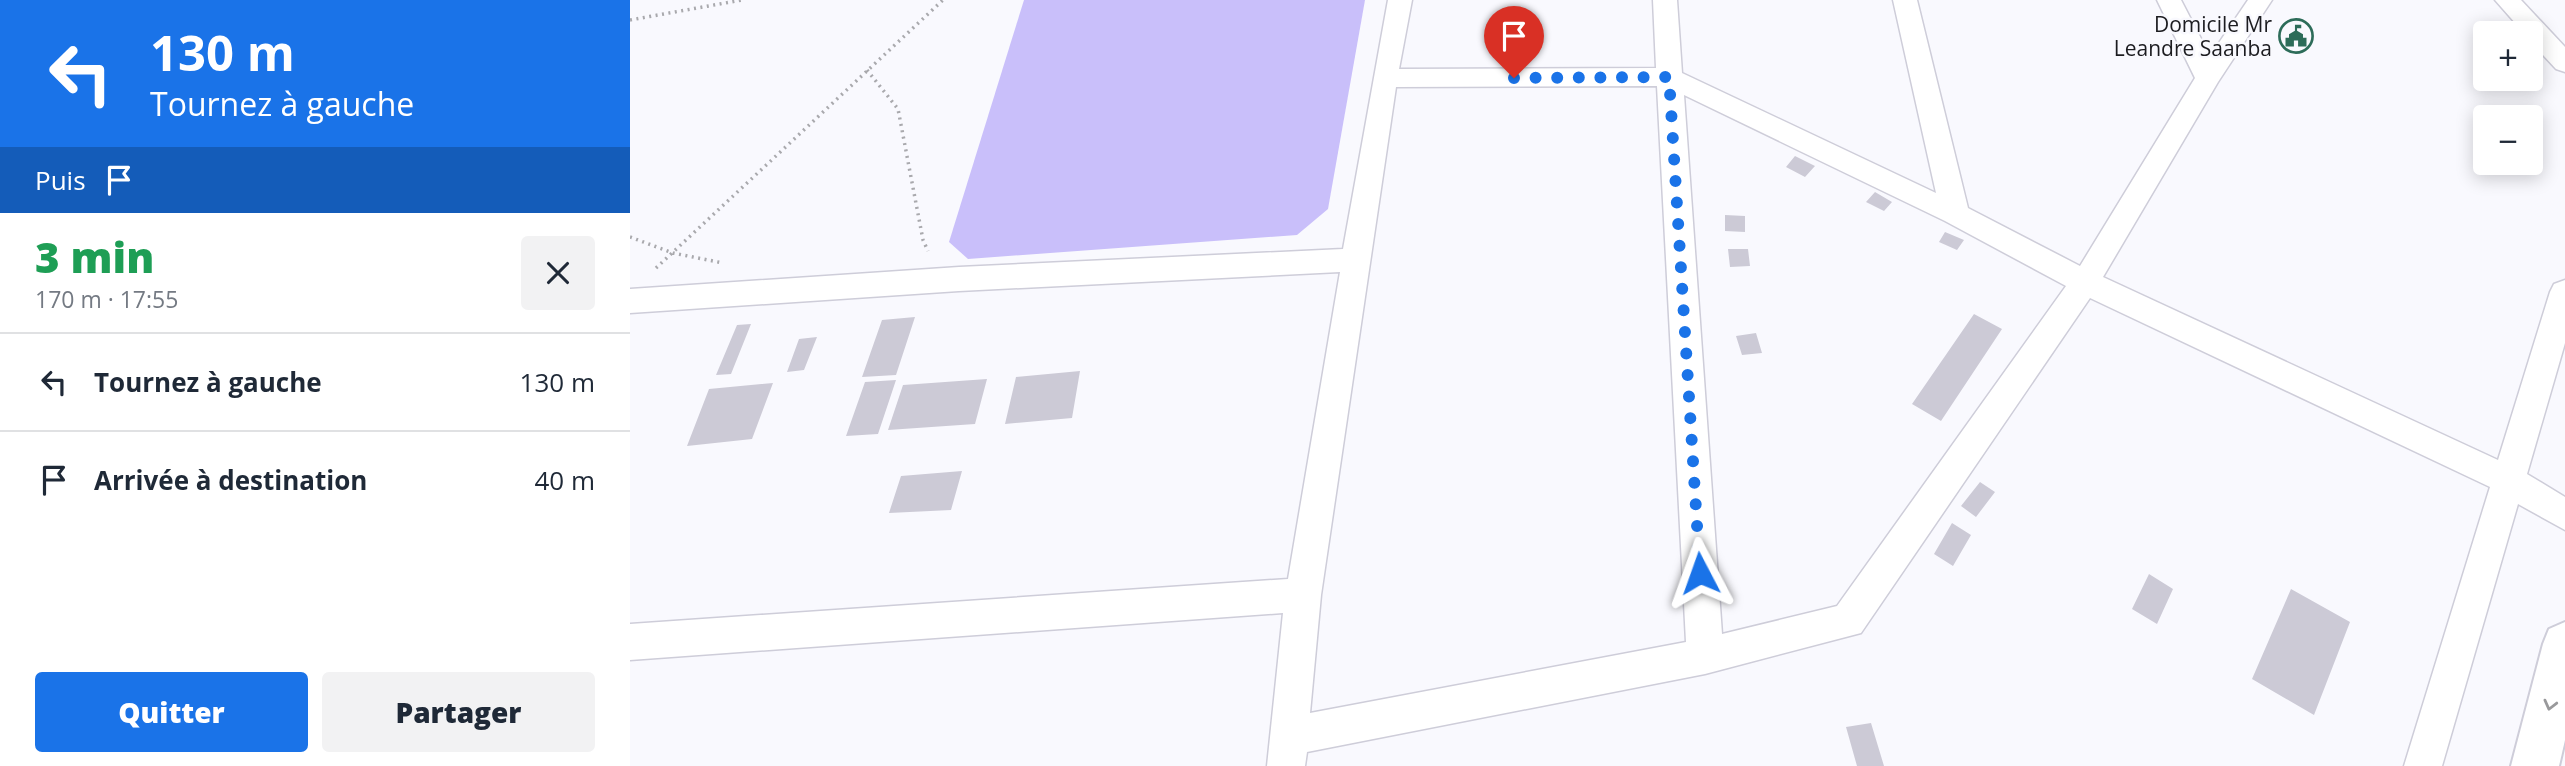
<!DOCTYPE html>
<html lang="fr">
<meta charset="utf-8">
<style>
:root{--surface:#fff;--page:#f2f2f3;--text:#1f2937;--muted:#747a83;--line:#e0e1e3;--accent:#1a73e8}
body{margin:0;font-family:"Open Sans",sans-serif;background:var(--page);color:var(--text);height:100vh;display:flex;flex-direction:column;font-size:26px;white-space:nowrap}
*{box-sizing:border-box;margin:0}
p{font-size:23px;color:var(--muted)}
.icon{flex:none;width:38px;height:38px;fill:none;stroke:currentColor;stroke-width:2;stroke-linecap:round;stroke-linejoin:round}
.map{position:relative;flex:1;overflow:hidden}
.sheet{display:flex;flex-direction:column;background:var(--surface);width:630px}
.sheet>*{flex:none}
.hud{background:#1a73e8;color:#fff;overflow:hidden}
.tools{position:absolute;left:1843px;top:21px;display:grid;gap:14px}
.tools a{display:grid;place-items:center;width:70px;height:70px;border-radius:7px;background:var(--surface);box-shadow:0 4px 18px #0003;font-size:35px}
.pin{position:absolute;display:grid;place-items:center;width:60px;height:60px;color:#fff;margin:-72px -30px;border-radius:50% 50% 50% 0;rotate:-45deg;box-shadow:0 0 7px #0007}
.pin .icon{rotate:45deg}
.me{position:absolute;width:77px;margin:-38px;rotate:356deg;stroke-linejoin:round;filter:drop-shadow(0 0 5px #0008)}
.turn{display:flex;align-items:center;gap:24px;height:147px;padding:0 35px;font-size:32px}
.turn .icon{width:91px;height:91px;stroke-width:2.5}
.turn b{display:block;font-size:49px;line-height:60px}
.then{display:flex;align-items:center;height:66px;padding:0 35px;background:#0003;gap:14px;font-size:26px}
.round{display:grid;place-items:center;flex:none;width:74px;height:74px;border-radius:7px;background:var(--page)}
.overview{display:flex;align-items:center;justify-content:space-between;height:119px;padding:0 35px}
h1{font-size:42px;font-weight:800;line-height:52px;color:#1e9e55}
.cta{display:flex;gap:14px;margin-top:auto;padding:14px 35px}
.cta a{flex:1;height:80px;border-radius:7px;background:var(--accent);color:#fff;font-size:28px;font-weight:800;line-height:80px;text-align:center}
.cta a+a{background:var(--page);color:var(--text)}
ul{padding:0;list-style:none}
li{display:flex;align-items:center;gap:21px;height:98px;padding:0 35px;border-top:2px solid var(--line)}
li div{flex:1}
li b{display:block;font-size:26px}
li em{font-style:normal}
main{display:flex;flex:1;min-height:0}
.map>svg:first-child{display:block}
.green{fill:#c9bffa}
.building{fill:#cccad6}
.lines{fill:none;stroke-linecap:round;stroke-linejoin:round}
.minor-casing{stroke:#cecdd9;stroke-width:3}
.tertiary-casing{stroke:#cecdd9;stroke-width:4}
.path{stroke:#a9a9ad;stroke-width:3.5;stroke-dasharray:2 4.5;stroke-linecap:butt}
.minor{fill:#fff;fill-rule:evenodd}
.tertiary{fill:#fff;fill-rule:evenodd}
.oneway{stroke:#99999b}
.route{stroke:#1a73e8;stroke-width:12;stroke-dasharray:0 21.6}
.labels{text-anchor:middle;dominant-baseline:central;stroke-width:5;stroke-linejoin:round;paint-order:stroke}
.far-poi-label{font-size:21px;fill:#1c1c20;stroke:#f9f9fe;text-anchor:end}
</style>
<main>
<section class="sheet">
<div class="hud">
<div class="turn"><svg class="icon" aria-label="left" viewBox="0 0 24 24"><path d="M17 20v-9H6M10 6l-5 5 5 5"/></svg><div><b>130 m</b>Tournez à gauche</div></div>
<div class="then">Puis<svg class="icon" aria-label="arrive" viewBox="0 0 24 24"><path d="M6 21V4h12l-3 4 3 4H6"/></svg></div>
</div>
<div class="overview"><div><h1>3 min</h1><p>170 m · 17:55</p></div><a class="round"><svg class="icon" aria-label="close" viewBox="0 0 24 24"><path d="M6 6l12 12M18 6L6 18"/></svg></a></div>
<ul>
<li><svg class="icon" aria-label="left" viewBox="0 0 24 24"><path d="M17 20v-9H6M10 6l-5 5 5 5"/></svg><div><b>Tournez à gauche</b></div><em>130 m</em></li>
<li><svg class="icon" aria-label="arrive" viewBox="0 0 24 24"><path d="M6 21V4h12l-3 4 3 4H6"/></svg><div><b>Arrivée à destination</b></div><em>40 m</em></li>
</ul>
<div class="cta"><a>Quitter</a><a>Partager</a></div>
</section>
<div class="map">
<svg width="1935" height="766" viewBox="0 0 1935 766">
<rect width="100%" height="100%" fill="#f9f9fe"/>
<path class="green" d="M394,0H735L698,209L667,235L338,259L319,242Z"/>
<path class="building" d="M1165,156L1185,166L1175,177L1156,167Z
M1245,192L1262,202L1254,211L1236,202Z
M1095,215L1115,216V232L1095,231Z
M1315,232L1334,240L1327,250L1309,242Z
M1098,249H1118L1120,266L1100,267Z
M1344,314L1372,329L1311,421L1282,404Z
M285,317L266,375L232,377L252,320Z
M121,324L101,374L86,375L107,325Z
M1126,333L1132,353L1112,355L1106,336Z
M187,337L174,370L157,372L169,339Z
M450,371L442,418L375,424L386,377Z
M357,379L345,424L258,430L273,385Z
M266,380L248,434L216,436L235,382Z
M143,383L122,439L57,446L79,389Z
M332,471L321,510L259,513L271,476Z
M1350,482L1365,492L1346,517L1331,506Z
M1322,523L1341,535L1323,566L1304,554Z
M1519,574L1543,589L1527,624L1502,609Z
M1661,589L1720,622L1684,715L1622,679Z
M1241,723L1254,766H1227L1216,727Z"/>
<g class="lines">
<g class="minor-casing">
<path id="minor" d="M758,0H782L769,69L1026,68L1023,0H1047L1052,73L1306,193L1263,0H1287L1338,208L1450,266L1565,78L1527,0H1551L1580,56L1618,0H1642L1588,82L1473,277L1868,460L1920,292L1924,284L1935,280V343L1897,474L1935,497V530L1888,504L1812,766H1774L1860,487L1460,298L1231,633L1075,674L677,752L675,766H637L653,613L0,660V624L658,579L710,272L329,291L0,313V289L329,267L713,249ZM1027,86L1056,642L680,713L691,595L766,87ZM1054,95L1315,221L1436,286L1207,606L1092,634Z
M1865,0H1891L1935,47V72L1926,69L1900,41V33H1894Z"/>
</g>
<g class="tertiary-casing">
<path id="tertiary" d="M1935,622V740L1929,766H1881L1913,644L1919,629Z"/>
</g>
<path class="path" d="M0,20L112,0
M237,70L268,109L293,240L298,251
M0,237L43,253L93,263
M26,268L313,0"/>
<use href="#minor" class="minor"/>
<use href="#tertiary" class="tertiary"/>
</g>
<defs><path id="oneway-chevron" d="M-2-3.5L2.5 0L-2 3.5" fill="none" stroke-width="1.6" stroke-linecap="round" stroke-linejoin="round" transform="scale(1.75)"/></defs>
<use class="oneway" href="#oneway-chevron" transform="translate(1920 705) rotate(104)"/>
<g class="lines">
<path class="route" d="M884,78L1039,77L1070,573"/>
</g>
<defs>
<g id="civic-ring" transform="scale(1.75)"><circle r="9.5" fill="#f9f9fe" stroke="#2d6c59" stroke-width="1.5"/><path d="M-.6-6.5H3V-4.5H.6V-3L4-1V1h2V6H-6V1h2V-1L-.6-3ZM-1.2 2.5V6h2.4V2.5Z" fill="#2d6c59"/></g>
</defs>
<g fill-rule="evenodd">
<use href="#civic-ring" x="1666" y="36"/>
</g>
<g class="labels">
<g class="far-poi-label">
<text x="1642" y="24">Domicile Mr<tspan x="1642" dy="24">Leandre Saanba</tspan></text>
</g>
</g>
</svg>
<div class="tools">
<a>+</a>
<a>−</a>
</div>
<div class="pin" style="left:884px;top:78px;background:#d93025"><svg class="icon" aria-label="arrive" viewBox="0 0 24 24"><path d="M6 21V4h12l-3 4 3 4H6"/></svg></div>
<svg class="me" style="left:1070px;top:573px" viewBox="-20 -20 40 40"><path d="M0-17L14 15 0 8-14 15z" fill="#1a73e8" stroke="#fff" stroke-width="4"/></svg>
</div>
</main>
